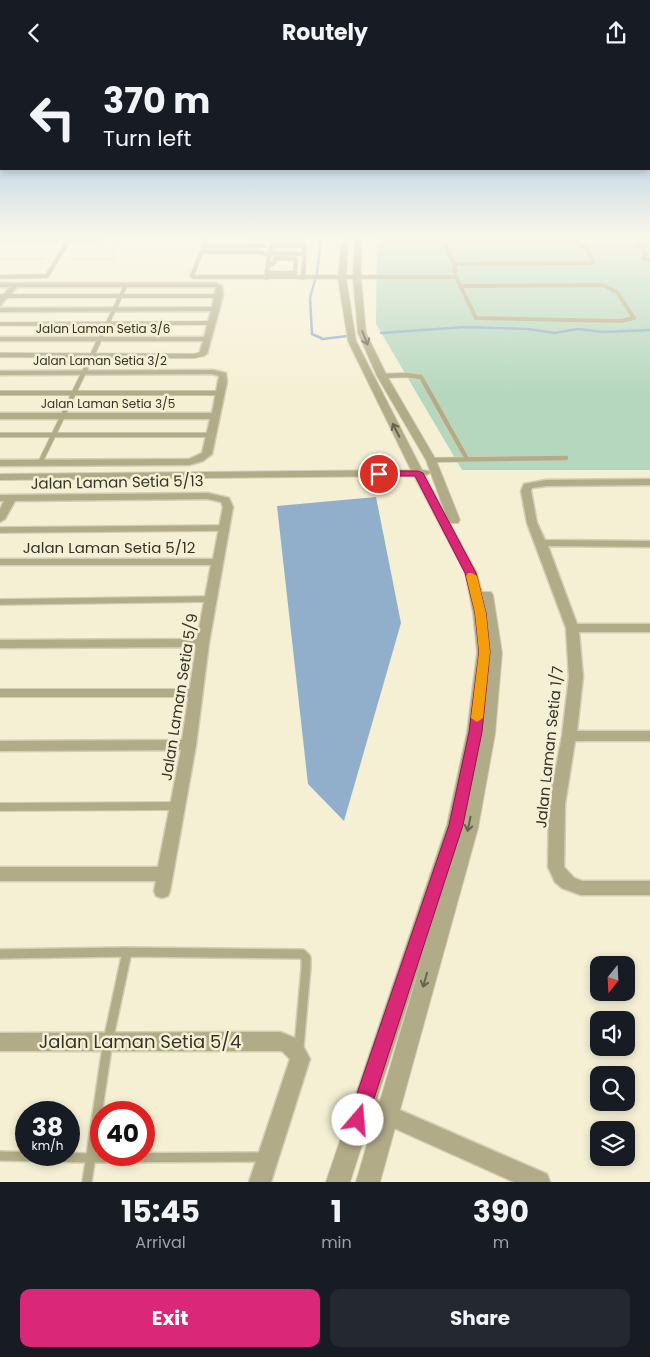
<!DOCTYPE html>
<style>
:root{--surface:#171b24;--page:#242831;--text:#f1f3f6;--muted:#9ea1a6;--accent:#db2777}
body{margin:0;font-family:Poppins,sans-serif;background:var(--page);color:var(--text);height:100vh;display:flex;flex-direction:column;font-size:19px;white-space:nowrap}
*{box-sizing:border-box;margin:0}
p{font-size:16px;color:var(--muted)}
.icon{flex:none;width:28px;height:28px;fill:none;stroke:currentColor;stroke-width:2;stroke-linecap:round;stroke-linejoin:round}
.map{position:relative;height:1117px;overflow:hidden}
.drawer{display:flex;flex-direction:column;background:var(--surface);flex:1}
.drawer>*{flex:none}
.hud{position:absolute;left:0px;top:0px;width:650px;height:105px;box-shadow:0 2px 8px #0003;background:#171b24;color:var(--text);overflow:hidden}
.needle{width:32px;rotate:198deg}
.buttons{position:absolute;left:590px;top:891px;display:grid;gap:10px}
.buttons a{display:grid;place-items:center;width:45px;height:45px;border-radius:10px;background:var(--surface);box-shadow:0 2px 8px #0003;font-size:25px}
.speed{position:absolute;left:15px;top:1036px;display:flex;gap:10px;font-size:25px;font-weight:700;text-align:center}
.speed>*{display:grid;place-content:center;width:65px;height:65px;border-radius:50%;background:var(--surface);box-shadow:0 2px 8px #0003;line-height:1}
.speed small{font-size:12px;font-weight:400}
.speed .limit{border:8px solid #d22;background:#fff;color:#111}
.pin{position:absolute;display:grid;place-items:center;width:42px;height:42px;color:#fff;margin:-21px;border:2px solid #fff;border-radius:50%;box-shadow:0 1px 5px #0007}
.me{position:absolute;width:55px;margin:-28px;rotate:18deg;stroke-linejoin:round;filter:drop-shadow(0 0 4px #0008)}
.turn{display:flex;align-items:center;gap:18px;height:105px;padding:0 20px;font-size:22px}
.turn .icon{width:65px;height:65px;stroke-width:2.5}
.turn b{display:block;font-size:35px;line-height:42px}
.eta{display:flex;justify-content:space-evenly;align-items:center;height:85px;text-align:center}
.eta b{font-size:30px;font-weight:700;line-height:35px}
.primary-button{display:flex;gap:10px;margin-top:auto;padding:10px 20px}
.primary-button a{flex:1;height:58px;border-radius:10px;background:var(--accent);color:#fff;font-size:20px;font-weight:700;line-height:58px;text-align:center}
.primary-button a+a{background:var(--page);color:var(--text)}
header{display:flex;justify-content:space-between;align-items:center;height:65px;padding:0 20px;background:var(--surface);font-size:22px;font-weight:700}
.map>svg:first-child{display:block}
.green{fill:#b4d7be}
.water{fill:#91aeca}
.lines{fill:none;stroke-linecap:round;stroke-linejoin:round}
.stream{stroke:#91aeca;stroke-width:2.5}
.service-far4-casing{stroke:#d2ceb5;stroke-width:5}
.service-far3-casing{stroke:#d2ceb5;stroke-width:6}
.service-far2-casing{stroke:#d2ceb5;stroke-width:8}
.service-far1-casing{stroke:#d2ceb5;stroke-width:10}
.service-casing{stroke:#d2ceb5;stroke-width:12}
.minor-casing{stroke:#d2ceb5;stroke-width:3}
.tertiary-casing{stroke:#d2ceb5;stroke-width:2}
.path{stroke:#b4b19a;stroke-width:1;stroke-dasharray:1 1;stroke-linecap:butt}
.service-far4{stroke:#b1ab87;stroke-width:4}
.service-far3{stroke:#b1ab87;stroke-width:4.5}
.service-far2{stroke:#b1ab87;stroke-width:5.5}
.service-far1{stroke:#b1ab87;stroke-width:8}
.service{stroke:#b1ab87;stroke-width:9}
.minor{fill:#b1ab87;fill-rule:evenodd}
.tertiary{fill:#b1ab87;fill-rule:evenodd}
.oneway{stroke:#66634e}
.route{fill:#db2777;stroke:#8e194d}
.slow{fill:#f59e0b}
.labels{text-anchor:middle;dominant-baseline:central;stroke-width:5;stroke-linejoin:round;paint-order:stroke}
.far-street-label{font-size:12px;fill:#343328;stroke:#f5f0d4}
.street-label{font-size:15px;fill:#343328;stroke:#f5f0d4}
.near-street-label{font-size:18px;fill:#343328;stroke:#f5f0d4}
</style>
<header><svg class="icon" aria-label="back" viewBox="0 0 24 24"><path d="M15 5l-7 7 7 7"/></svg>Routely<svg class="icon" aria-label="share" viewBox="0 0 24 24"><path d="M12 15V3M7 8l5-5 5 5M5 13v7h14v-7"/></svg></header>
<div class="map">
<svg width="650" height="1117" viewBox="0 0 650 1117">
<rect width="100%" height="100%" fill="#f5f0d4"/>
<path class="green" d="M377,173H650V405H462L376,259Z"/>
<path class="water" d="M376,432L401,558L344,756L308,719L277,441Z"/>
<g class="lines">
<path class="stream" d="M321,175L317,208L310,233L312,269L323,274L347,271
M381,268L465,262L528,264L555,268L578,264L603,267L650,265"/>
<g class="service-far4-casing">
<path id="service-far4" d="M207,173L192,211L194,212H456
M250,173L302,177L305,179L303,213
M632,173L647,190
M384,177H575L587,184L593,198L454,199
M445,177L454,199L456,212L476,253L621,256L634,253L617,227L602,220L461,221
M635,177H650
M203,181H263
M201,187H260L269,190L266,213
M270,188L304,189
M269,190L272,181L305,180
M643,193L650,196
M267,208H295L296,194L275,193L274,198L268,201
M0,212L47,211L69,175
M0,231H219
M0,259L212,258
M97,280L126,220"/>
</g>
<g class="service-far3-casing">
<path id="service-far3" d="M0,290L194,291L203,289
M382,311L406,310L421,312L467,394
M0,328H221
M0,370H211
M431,395L566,393
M40,398L98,278"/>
</g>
<g class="service-far2-casing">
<path id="service-far2" d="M0,465L224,463
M0,537L212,534"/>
</g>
<g class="service-far1-casing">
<path id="service-far1" d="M0,628H196
M0,742L177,741"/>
</g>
<g class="service-casing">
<path id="service" d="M0,889L127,887L302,889L306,893V903L299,982
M0,1091L91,1093L265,1092
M87,1117L108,976L127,887"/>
</g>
<g class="minor-casing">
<path id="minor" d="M0,173H104L95,177H0Z
M0,218H216L222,221L223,231L207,289L203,291L199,289L203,276H0V272H204L211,246L0,247V243L212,242L216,222H17L0,241V234L10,222H0Z
M213,305L226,308L227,317L212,389L203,396L189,400L0,401V395L189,394L202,388L210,354H0V348H212L219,311L212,309L0,310V306Z
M650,414V420L546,421L532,423L531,426L537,458L545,475L650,476V482L548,481L577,559H650V567H579L583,612L577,666H650V676H575L565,739L564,802L574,813L582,816H650V830H581L562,823L555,817L548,802L549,739L562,671L569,612L566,563L527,458L521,426L524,419L546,415Z
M208,428L229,433L233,442L209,578L196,680L170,826L168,831L162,833L156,831L154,826L156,816H0V802H158L181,685L0,686V676L182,675L196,582L0,583V575L197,574L211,500H0V494H213L223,442L221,437L208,434L15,436L5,454L0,457V444L4,436H0V430Z
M280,967L300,975L310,994L271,1117H249L290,994L282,986H0V968Z
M363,1029L547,1109L550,1117H514L356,1046L353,1039L356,1032Z"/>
</g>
<g class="tertiary-casing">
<path id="tertiary" d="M342,173H348L346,213L356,276L422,405L429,406L430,408L425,411L446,450L426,395L377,311L358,268L353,213L355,173H361V213L366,268L387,311L436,395L460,455L458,458H450L477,508L482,527H491L493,530L502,588L495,669L478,763L380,1117H356L422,894L350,1117H326L447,760L467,667L477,587L473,548L465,508L414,411L0,415V409L411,405L348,276L338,213Z"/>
</g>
<path class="path" d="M106,179L149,177
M0,194H46
M69,194H114
M112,198L115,192L113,187L119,178"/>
<use href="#service-far4" class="service-far4"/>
<use href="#service-far3" class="service-far3"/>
<use href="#service-far2" class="service-far2"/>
<use href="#service-far1" class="service-far1"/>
<use href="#service" class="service"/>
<use href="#minor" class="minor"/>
<use href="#tertiary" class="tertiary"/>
</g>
<defs><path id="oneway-shaft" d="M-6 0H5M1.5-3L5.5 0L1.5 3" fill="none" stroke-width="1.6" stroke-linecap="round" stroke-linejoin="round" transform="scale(1.25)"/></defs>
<g class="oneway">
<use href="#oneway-shaft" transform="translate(365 273) rotate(68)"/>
<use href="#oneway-shaft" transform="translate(396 365) rotate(-117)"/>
<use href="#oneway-shaft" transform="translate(469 759) rotate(102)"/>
<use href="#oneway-shaft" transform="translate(425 915) rotate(106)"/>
</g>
<linearGradient id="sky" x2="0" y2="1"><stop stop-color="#85b2dc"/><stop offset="0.52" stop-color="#faf8ec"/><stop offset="1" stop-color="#faf8ec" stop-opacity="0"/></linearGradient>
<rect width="650" height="330" fill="url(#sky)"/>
<path class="route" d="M379,406H418L423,408L476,508L486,548L490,587L482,667L463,760L367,1055L364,1061L358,1064L351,1061L348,1055L449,760L469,667L479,587L475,548L465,508L415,411H376V407Z"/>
<path class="slow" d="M468,508H472L477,511L486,548L490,587L483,653L477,657L471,653L479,587L475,548L466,511Z"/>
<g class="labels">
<g class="far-street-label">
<text x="103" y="263">Jalan Laman Setia 3/6</text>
<text x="100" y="295">Jalan Laman Setia 3/2</text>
<text x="108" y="338">Jalan Laman Setia 3/5</text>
</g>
<g class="street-label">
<text transform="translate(117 417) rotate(-1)">Jalan Laman Setia 5/13</text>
<text x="109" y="482">Jalan Laman Setia 5/12</text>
<text transform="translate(179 632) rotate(-81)">Jalan Laman Setia 5/9</text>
<text transform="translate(549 682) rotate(-84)">Jalan Laman Setia 1/7</text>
</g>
<g class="near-street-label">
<text x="140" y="976">Jalan Laman Setia 5/4</text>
</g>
</g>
</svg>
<div class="buttons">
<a><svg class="needle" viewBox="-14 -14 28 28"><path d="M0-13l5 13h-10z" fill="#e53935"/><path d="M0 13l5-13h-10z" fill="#9ea1a6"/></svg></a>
<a><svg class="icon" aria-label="sound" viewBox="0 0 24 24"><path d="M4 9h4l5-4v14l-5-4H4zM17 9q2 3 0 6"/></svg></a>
<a><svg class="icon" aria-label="search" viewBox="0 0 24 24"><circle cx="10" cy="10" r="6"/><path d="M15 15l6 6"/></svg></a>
<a><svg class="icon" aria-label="layers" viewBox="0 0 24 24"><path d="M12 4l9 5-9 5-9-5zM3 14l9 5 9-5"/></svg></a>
</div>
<div class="speed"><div>38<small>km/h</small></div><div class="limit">40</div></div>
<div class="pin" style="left:379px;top:409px;background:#d93025"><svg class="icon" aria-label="arrive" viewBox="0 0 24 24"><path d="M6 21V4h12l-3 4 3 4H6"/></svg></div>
<svg class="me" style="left:358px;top:1055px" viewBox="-20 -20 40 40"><circle r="19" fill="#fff"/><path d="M0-13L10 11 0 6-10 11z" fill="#db2777"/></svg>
<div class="hud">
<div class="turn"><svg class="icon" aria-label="left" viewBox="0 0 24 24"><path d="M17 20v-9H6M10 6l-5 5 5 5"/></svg><div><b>370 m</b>Turn left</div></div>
</div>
</div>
<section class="drawer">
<div class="eta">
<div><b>15:45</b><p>Arrival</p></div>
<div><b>1</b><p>min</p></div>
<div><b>390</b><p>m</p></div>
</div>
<div class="primary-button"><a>Exit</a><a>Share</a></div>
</section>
